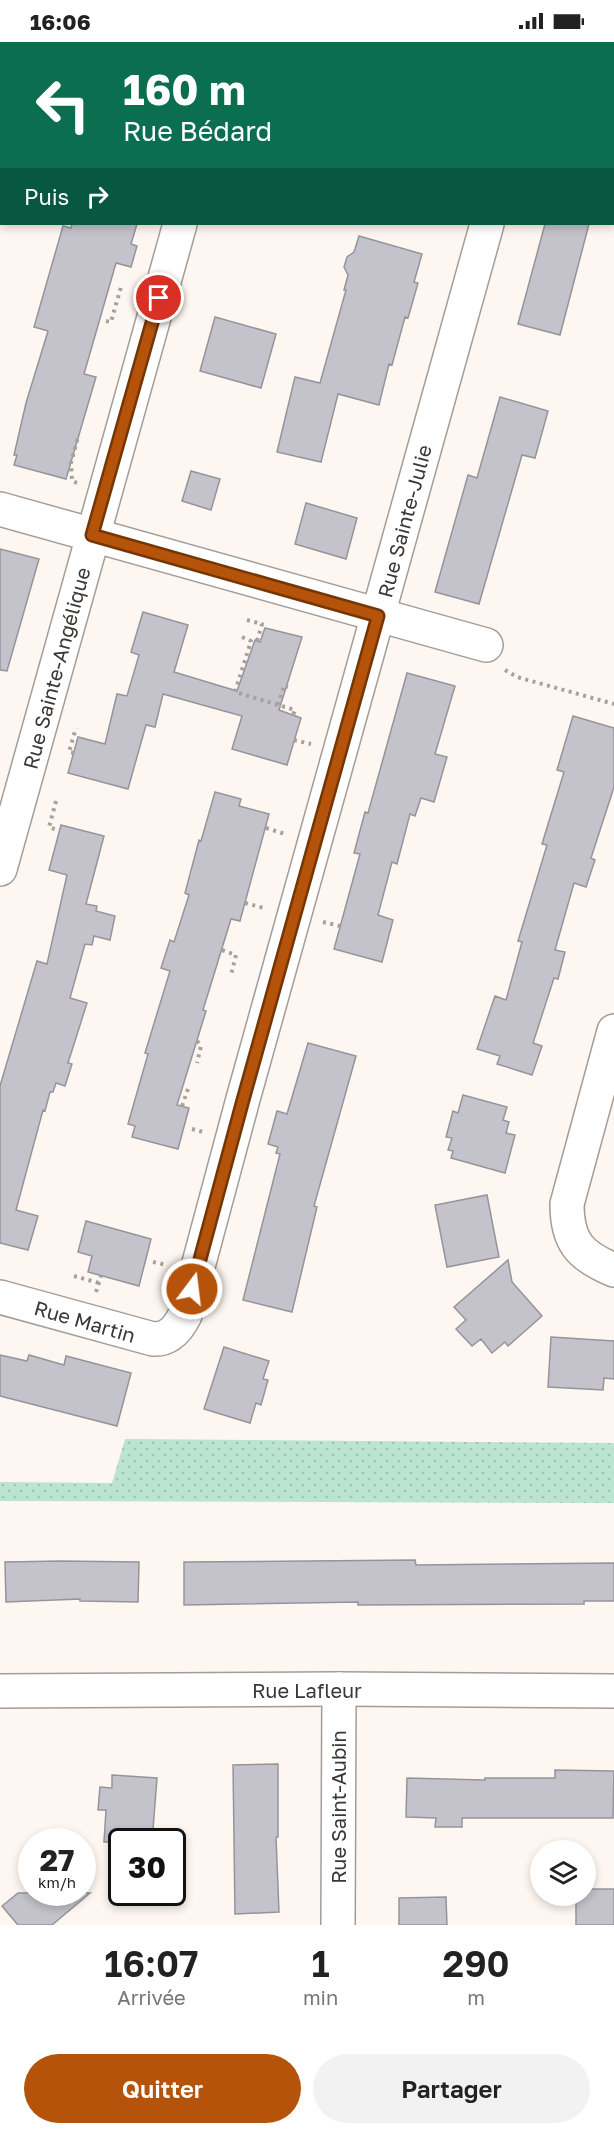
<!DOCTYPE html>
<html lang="fr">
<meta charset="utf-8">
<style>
:root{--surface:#fff;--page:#f2f2f2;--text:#222;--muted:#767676;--accent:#b45309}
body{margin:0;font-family:"Golos Text",sans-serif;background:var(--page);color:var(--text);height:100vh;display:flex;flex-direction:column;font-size:22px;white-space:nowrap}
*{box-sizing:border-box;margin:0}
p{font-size:20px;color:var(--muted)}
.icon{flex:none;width:33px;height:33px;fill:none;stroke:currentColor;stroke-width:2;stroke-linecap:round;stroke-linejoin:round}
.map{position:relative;height:1883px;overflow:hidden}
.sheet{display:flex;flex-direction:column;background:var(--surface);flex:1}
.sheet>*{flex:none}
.top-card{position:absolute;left:0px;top:0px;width:615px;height:183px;box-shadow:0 3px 9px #0003;background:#0b6e4f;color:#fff;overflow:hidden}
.buttons{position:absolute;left:530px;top:1798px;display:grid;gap:12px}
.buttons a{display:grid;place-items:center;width:66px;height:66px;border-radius:50%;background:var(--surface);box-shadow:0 3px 9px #0003;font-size:30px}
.speed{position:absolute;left:18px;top:1786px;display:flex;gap:12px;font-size:30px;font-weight:700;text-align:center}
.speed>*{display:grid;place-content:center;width:78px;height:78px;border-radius:50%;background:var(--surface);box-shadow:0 3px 9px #0003;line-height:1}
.speed small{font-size:15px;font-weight:400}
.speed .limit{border:3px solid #111;border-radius:9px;background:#fff;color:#111}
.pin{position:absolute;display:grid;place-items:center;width:51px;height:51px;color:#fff;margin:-26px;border:3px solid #fff;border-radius:50%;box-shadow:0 2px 6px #0007}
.me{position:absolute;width:66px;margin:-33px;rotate:15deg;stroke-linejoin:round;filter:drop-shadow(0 0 4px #0008)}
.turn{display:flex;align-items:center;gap:21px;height:126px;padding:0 24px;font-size:27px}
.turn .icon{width:78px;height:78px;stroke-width:2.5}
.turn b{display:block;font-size:42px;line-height:51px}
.then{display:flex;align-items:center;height:57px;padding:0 24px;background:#0003;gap:12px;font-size:22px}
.eta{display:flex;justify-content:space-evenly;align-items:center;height:102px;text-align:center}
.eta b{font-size:36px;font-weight:600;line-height:42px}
.cta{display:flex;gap:12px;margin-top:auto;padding:12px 24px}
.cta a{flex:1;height:69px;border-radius:36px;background:var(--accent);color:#fff;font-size:24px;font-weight:600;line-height:69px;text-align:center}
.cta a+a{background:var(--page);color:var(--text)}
.status{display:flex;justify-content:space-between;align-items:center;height:42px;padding:0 30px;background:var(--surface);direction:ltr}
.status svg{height:16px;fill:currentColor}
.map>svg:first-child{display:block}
.grass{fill:url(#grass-dots)}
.building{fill:#c4c2ca;stroke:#96949b;stroke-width:1.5}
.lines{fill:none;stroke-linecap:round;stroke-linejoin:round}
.street-casing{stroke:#a49c98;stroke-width:36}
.secondary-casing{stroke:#a49c98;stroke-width:36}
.path{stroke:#a6a19d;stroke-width:4;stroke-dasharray:3 4.5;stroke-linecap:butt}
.street{stroke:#fff;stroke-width:33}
.secondary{stroke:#fff;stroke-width:33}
.route-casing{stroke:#753606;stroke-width:15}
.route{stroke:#b45309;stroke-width:10}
.labels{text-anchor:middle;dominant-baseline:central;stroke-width:6;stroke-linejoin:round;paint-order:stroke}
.street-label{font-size:20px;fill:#3a3735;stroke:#fff}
</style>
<div class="status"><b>16:06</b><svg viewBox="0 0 49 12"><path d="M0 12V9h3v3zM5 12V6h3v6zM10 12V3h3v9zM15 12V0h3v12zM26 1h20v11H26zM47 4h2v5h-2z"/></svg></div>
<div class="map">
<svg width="614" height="1883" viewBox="0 0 614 1883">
<defs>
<pattern id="grass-dots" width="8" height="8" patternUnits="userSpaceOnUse" patternTransform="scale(1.5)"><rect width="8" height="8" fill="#bbe5d0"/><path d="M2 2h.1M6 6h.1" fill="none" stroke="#a2c5b3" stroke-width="1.8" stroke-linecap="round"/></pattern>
</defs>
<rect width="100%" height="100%" fill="#fef7f1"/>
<path class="grass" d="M125,1397L614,1401V1461L0,1459V1440L112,1441Z"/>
<path class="building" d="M72,182H137L131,202L137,204L131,225L116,221L84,332L96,335L66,437L14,423L17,413H14L26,361L48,289L34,285L63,184L71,186Z
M545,182H589L560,293L518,282Z
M359,194L422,212L414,240L418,241L408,276L405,275L392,323L389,322L379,363L338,352L321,420L277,410L295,335L320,341L346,248H344L348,233L344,225L347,215L354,210Z
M215,275L276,292L261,346L200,329Z
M500,355L548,369L535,416L522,413L479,562L435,550L468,433L477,436Z
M191,429L220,437L211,468L182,459Z
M306,461L357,476L346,517L295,502Z
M0,507L39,517L7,629L0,628Z
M143,570L188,583L174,630L237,649L255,598L260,600L265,586L302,595L279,668L301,676L287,723L232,707L242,674L163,652L155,685L146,683L128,747L68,731L78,695L105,702L117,652L127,654L139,613L131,610Z
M407,631L455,644L435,712L447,715L434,760L421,756L415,774L410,772L397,822L392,820L378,873L393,878L382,920L334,907L360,812L354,811L365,770L368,771Z
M573,674L614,686V745L591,816L595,818L586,845L574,841L555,908L565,910L558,937L554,936L533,1001L542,1004L532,1033L497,1022L500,1014L477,1007L495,954L506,958L522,900L518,899L547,803L542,802L564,730L557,728Z
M215,750L241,757L239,764L269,772L240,879L231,877L203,968L206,969L177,1063L189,1066L178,1107L132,1095L135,1084L128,1082L148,1012L145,1011L170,929L161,926L170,898L174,900L189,853L185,851L199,798L201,799Z
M61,783L104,794L86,862L97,864L96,869L115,874L110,898L94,894L92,903L85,902L70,956L87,961L68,1021L72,1022L65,1044L56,1041L53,1050H50L45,1069L43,1068L16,1168L38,1174L28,1208L0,1201V1044L37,919L47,922L67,833L49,828Z
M308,1001L356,1014L314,1164L317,1165L292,1270L243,1258L280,1112L276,1111L278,1105L268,1102L277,1069L287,1072Z
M463,1053L507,1065L503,1078L509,1080L506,1091L515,1093L505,1131L451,1116L453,1109L448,1108L452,1096L446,1095L453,1069L458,1071Z
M487,1153L499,1215L447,1225L435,1163Z
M86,1179L151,1197L139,1244L88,1230L92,1214L78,1210Z
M508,1218L512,1240L542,1274L508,1304L505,1300L492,1311L481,1297L472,1304L456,1287L466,1278L454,1265Z
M551,1295L614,1299V1337L604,1336L603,1348L548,1345Z
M224,1305L269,1319L263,1337L268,1338L261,1363L256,1361L250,1381L204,1367Z
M0,1313L27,1319L29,1313L64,1323L66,1314L131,1331L117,1384L0,1354Z
M415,1518L416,1523L614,1521V1559H584V1562L358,1563V1560L184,1563V1520Z
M60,1519L139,1520L138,1560L80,1559V1557L6,1560L5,1520Z
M278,1722V1795H276L279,1870L235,1872L233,1723Z
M555,1728L614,1729L613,1776H462V1785H435L436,1776L406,1775L407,1736L485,1738V1736H555Z
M112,1733L157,1736L152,1800H104L106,1768H98L100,1745L112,1746Z
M585,1847H614V1883H576V1854H585Z
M18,1851H90L52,1883H18L2,1864Z
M446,1855L447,1883H399V1856Z"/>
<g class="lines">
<g class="street-casing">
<path id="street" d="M555,0L561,2
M231,2L232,0
M0,467L486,603
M0,827L180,182
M614,989L567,1162C567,1200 580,1214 614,1228
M0,1255L153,1297C169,1298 178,1287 185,1273L243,1057L487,182
M338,1883L339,1647"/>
</g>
<g class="secondary-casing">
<path id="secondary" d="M0,1649L339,1647L614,1649"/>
</g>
<path class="path" d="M106,279L111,280L121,245
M77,441L72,439L71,421L78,395
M247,578L262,582L257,599
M242,595L251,599L235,650L295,668L293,673
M505,628L517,635L614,662
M278,663L284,644L288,645
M294,698L311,702
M74,711L69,710L76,686
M56,759L49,785L60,789
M266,786L285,792
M245,861L264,866
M323,880L340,884
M222,908L236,913L231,933
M197,999L201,1004L197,1021
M182,1064L189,1044
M192,1087L203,1090
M153,1220L167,1223
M74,1234L99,1241
M96,1250L101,1234"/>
<use href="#street" class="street"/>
<use href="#secondary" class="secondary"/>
</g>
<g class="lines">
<g class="route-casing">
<path id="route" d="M159,256L92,493L378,574L243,1058L192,1247"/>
</g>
<use href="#route" class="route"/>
</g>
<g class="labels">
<g class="street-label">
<text transform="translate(404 479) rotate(-75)">Rue Sainte-Julie</text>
<text transform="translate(56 626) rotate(-75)">Rue Sainte-Angélique</text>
<text transform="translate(85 1279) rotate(16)">Rue Martin</text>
<text x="307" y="1648">Rue Lafleur</text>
<text transform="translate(338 1765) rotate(-90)">Rue Saint-Aubin</text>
</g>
</g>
</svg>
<div class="buttons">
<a><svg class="icon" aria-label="layers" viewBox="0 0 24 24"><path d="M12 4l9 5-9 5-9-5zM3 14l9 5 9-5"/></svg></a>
</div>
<div class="speed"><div>27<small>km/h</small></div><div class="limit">30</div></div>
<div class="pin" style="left:159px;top:256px;background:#d93025"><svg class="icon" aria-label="arrive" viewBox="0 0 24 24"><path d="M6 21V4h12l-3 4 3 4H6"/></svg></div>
<svg class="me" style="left:192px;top:1247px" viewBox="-20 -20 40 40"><circle r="17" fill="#b45309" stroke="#fff" stroke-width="3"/><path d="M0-11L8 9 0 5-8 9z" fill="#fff"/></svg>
<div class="top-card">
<div class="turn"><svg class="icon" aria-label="left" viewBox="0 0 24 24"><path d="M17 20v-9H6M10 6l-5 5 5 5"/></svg><div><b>160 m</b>Rue Bédard</div></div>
<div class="then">Puis<svg class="icon" aria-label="right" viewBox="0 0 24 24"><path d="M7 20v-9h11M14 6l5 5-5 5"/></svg></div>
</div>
</div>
<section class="sheet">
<div class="eta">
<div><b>16:07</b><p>Arrivée</p></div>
<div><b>1</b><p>min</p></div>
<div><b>290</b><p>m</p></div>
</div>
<div class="cta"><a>Quitter</a><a>Partager</a></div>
</section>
